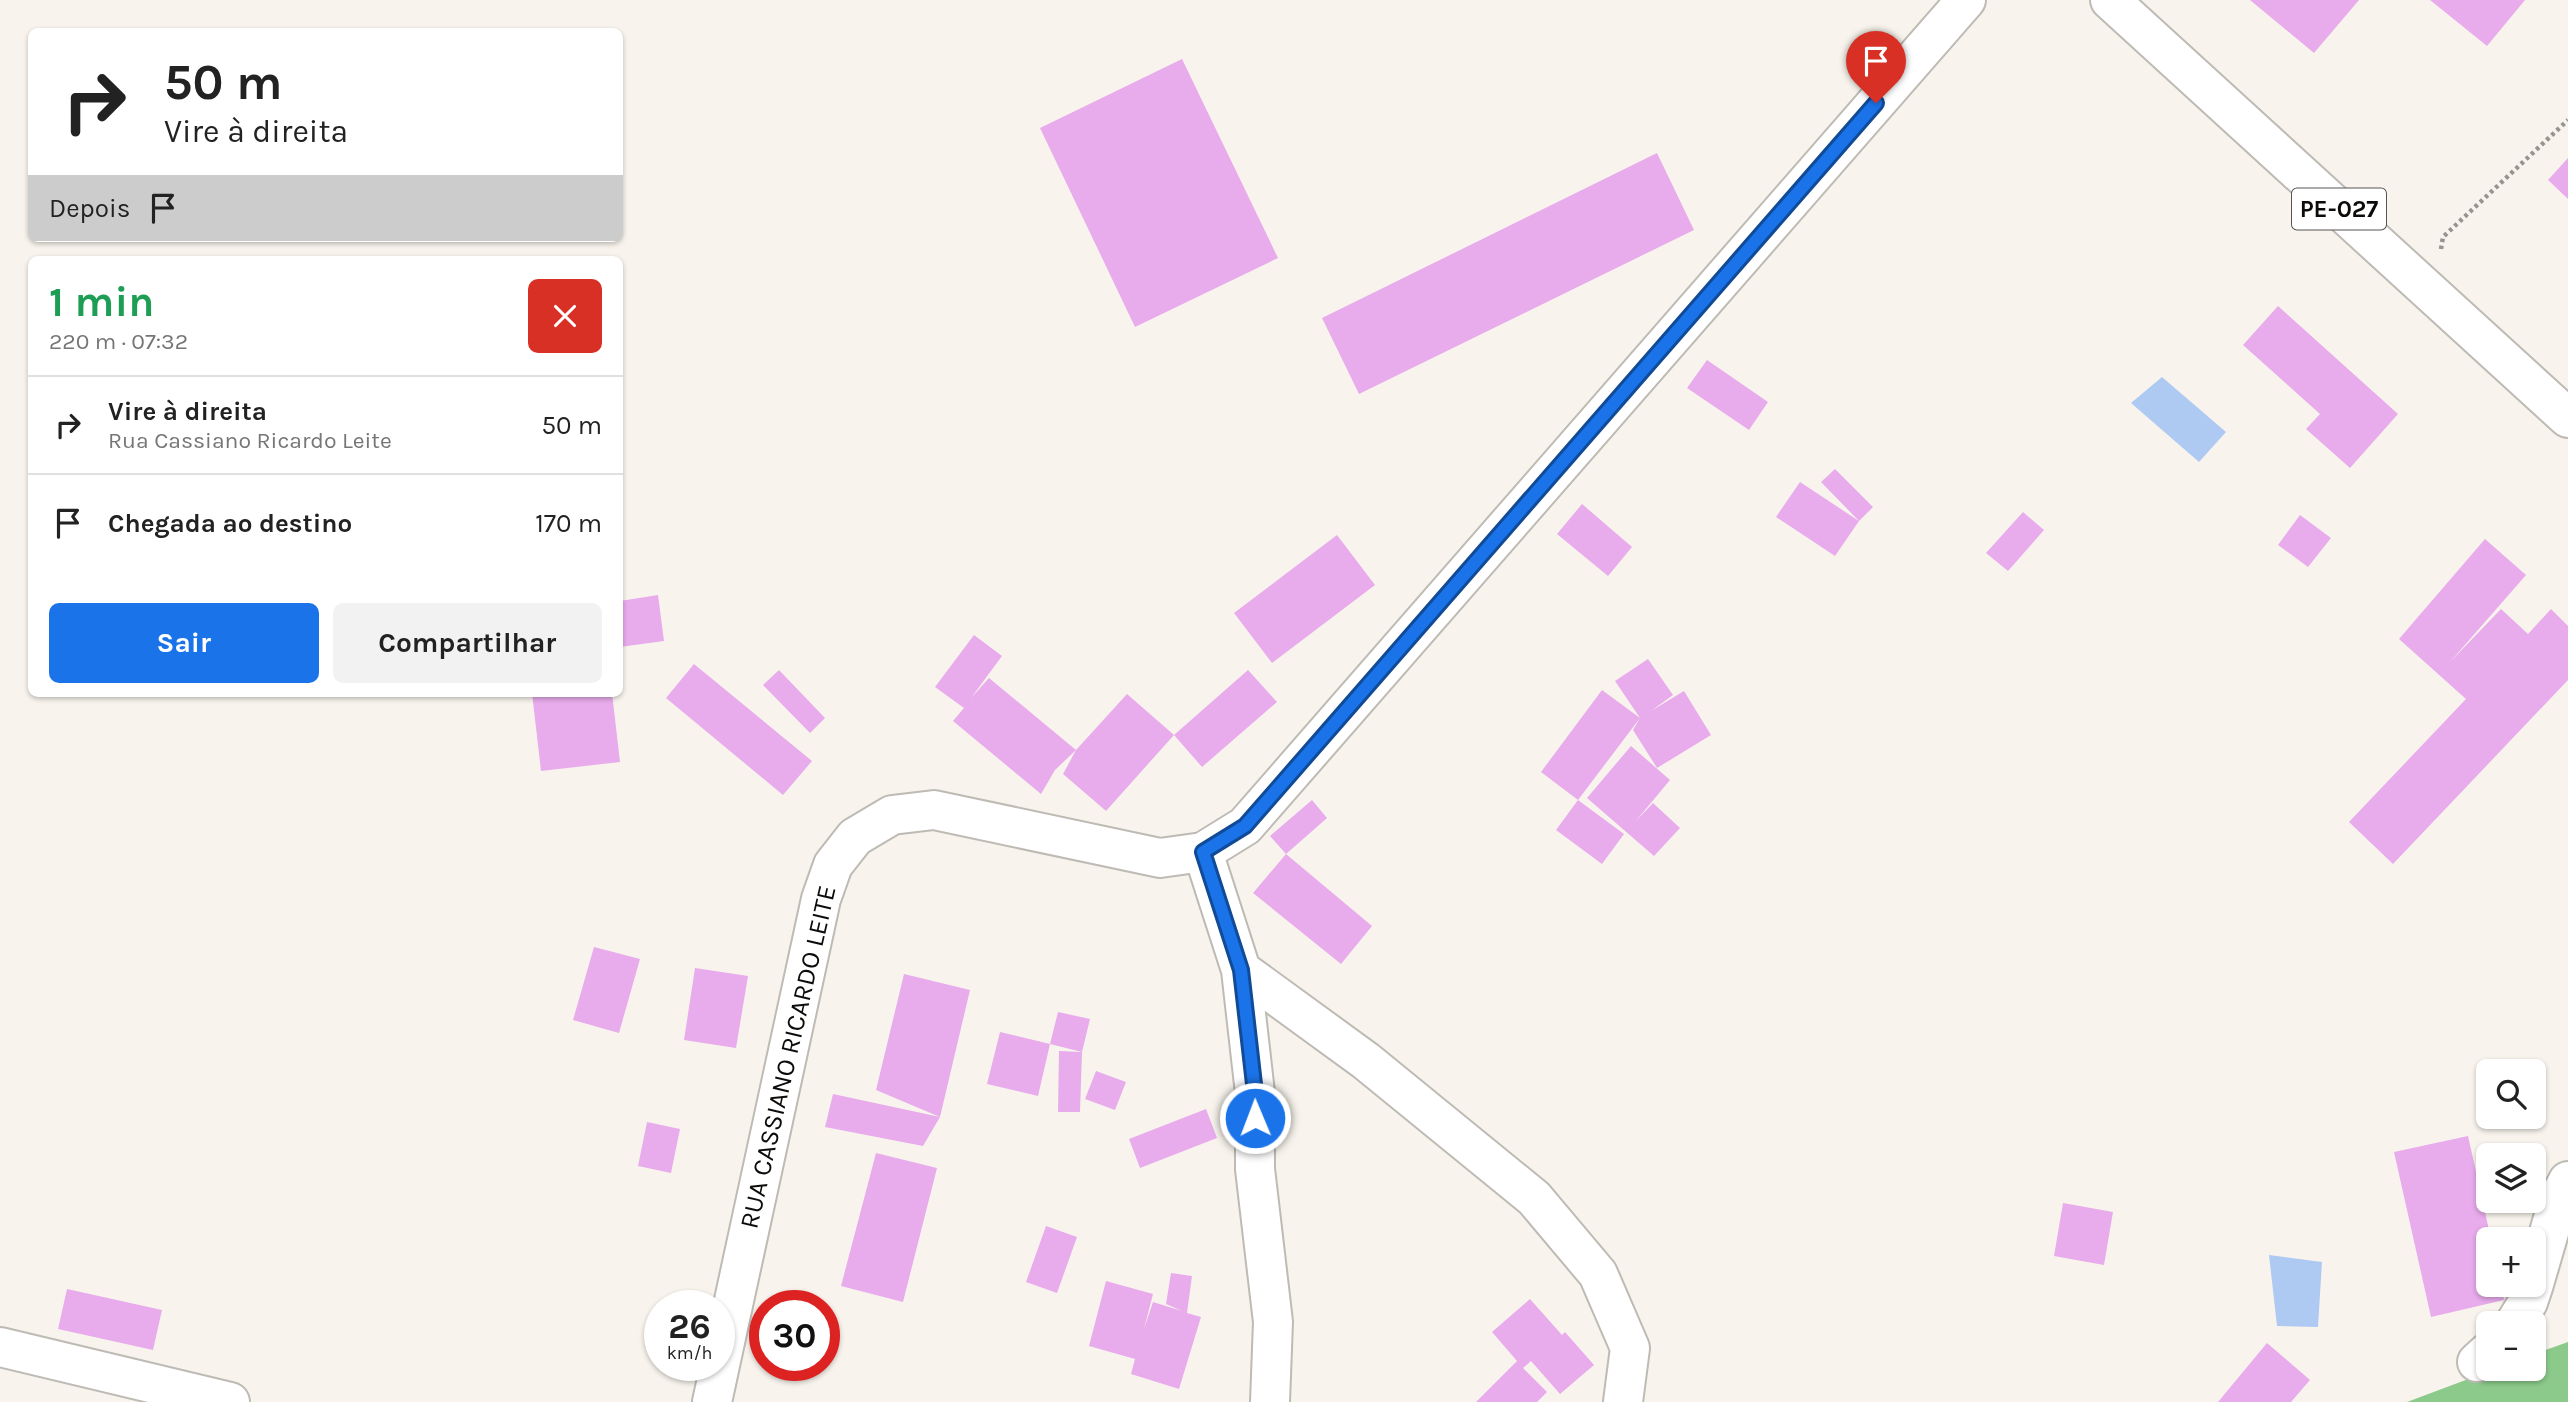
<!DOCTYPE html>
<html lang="pt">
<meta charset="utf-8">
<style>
:root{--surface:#fff;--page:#f2f2f2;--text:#222;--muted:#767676;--line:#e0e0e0;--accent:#1a73e8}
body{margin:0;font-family:Karla,sans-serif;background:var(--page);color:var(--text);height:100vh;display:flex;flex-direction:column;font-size:26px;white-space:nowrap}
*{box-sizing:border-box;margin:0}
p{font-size:23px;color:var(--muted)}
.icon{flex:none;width:38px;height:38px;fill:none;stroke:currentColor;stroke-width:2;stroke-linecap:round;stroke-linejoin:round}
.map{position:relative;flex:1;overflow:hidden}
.side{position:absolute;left:28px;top:256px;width:595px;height:441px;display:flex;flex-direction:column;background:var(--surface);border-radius:10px;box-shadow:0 2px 5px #0004}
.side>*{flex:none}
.hud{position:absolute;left:28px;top:28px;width:595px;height:214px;border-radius:10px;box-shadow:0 2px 5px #0004;background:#fff;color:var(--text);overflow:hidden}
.tools{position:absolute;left:2476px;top:1059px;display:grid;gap:14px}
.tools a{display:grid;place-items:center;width:70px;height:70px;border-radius:10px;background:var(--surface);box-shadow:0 2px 5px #0004;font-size:35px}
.speed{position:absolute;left:644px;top:1290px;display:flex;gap:14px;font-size:35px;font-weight:700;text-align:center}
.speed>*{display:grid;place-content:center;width:91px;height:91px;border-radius:50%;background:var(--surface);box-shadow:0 2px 5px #0004;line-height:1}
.speed small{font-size:18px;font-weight:400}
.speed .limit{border:10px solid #d22;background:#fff;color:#111}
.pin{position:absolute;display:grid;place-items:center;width:60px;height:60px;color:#fff;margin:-72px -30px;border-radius:50% 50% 50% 0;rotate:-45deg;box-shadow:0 0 7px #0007}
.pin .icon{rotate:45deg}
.me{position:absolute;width:77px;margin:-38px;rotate:359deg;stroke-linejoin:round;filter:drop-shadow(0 0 5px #0008)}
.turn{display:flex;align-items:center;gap:24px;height:147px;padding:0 21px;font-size:32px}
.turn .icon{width:91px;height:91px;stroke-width:2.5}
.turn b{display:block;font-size:49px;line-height:60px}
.then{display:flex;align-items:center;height:66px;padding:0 21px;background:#0003;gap:14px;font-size:26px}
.round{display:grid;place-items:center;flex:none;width:74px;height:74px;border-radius:10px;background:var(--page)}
.summary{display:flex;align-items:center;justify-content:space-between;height:119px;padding:0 21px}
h1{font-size:42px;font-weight:700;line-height:52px;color:#1e9e55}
.button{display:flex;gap:14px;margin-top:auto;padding:14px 21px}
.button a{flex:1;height:80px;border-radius:10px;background:var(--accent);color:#fff;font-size:28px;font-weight:700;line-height:80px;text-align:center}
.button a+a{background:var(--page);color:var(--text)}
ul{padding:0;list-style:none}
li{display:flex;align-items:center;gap:21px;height:98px;padding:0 21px;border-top:2px solid var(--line)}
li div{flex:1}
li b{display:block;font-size:26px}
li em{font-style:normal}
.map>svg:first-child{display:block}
.forest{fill:#8bca8a}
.water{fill:#aecaf3}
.building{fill:#e8abec}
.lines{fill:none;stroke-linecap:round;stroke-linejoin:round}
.minor-casing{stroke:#bebab4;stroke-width:42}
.major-casing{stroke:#bebab4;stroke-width:42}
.path{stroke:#97948f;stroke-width:4.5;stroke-dasharray:3.5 3.5;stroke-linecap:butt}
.minor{stroke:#fff;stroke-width:38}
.major{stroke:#fff;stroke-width:38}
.route-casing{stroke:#114b97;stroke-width:18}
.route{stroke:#1a73e8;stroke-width:12}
.labels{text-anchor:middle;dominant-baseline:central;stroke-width:5;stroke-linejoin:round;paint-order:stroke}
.shield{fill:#fff;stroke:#565554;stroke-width:2}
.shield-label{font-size:24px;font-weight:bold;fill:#0d0c0a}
.street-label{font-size:26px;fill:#0d0c0a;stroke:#fff}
</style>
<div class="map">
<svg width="2568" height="1402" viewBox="0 0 2568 1402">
<rect width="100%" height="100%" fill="#f8f4ed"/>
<path class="forest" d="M2568,1342V1402H2407L2495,1369L2534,1368V1354Z"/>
<path class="water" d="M2162,377L2226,432L2199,462L2131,403Z
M2269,1255L2322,1262L2318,1327L2277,1326Z"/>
<path class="building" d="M2250,0H2359L2314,53Z
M2430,0H2525L2487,46Z
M1182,59L1278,258L1135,327L1040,128Z
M1657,153L1694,230L1359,394L1322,318Z
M2568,158V199L2548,180Z
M2278,306L2398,414L2350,468L2306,429L2320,414L2243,345Z
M1707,360L1768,402L1749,430L1687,388Z
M1835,469L1873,507L1859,521L1835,556L1776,517L1800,482L1859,521L1821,482Z
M1582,504L1632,547L1608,576L1557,534Z
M2023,512L2044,530L2008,571L1986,553Z
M2300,515L2331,538L2308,567L2278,545Z
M1337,535L1375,585L1272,663L1234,613Z
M2485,539L2526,575L2450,662L2501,609L2528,634L2551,609L2568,626V680L2393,864L2349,822L2466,699L2399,639Z
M658,595L664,641L620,647V601Z
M974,635L1002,656L971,698L989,678L1076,750L1055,770L1041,794L953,721L964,708L935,687Z
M1648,659L1673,695L1651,711L1684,691L1711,735L1657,768L1633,730L1640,718L1578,800L1541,772L1602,690L1640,718L1615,681Z
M694,664L812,761L783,795L666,698Z
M779,670L825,718L810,733L763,685Z
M1248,670L1277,702L1202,767L1174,735Z
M532,693H612L620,762L541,771Z
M1127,694L1174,735L1106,811L1063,774L1076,750Z
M1631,746L1670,780L1635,822L1653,803L1680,828L1654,856L1587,798Z
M1312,800L1327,818L1286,854L1372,926L1341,964L1253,893L1286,854L1270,836Z
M1578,800L1624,834L1602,864L1556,830Z
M594,947L640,959L619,1033L573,1020Z
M695,968L748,976L736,1048L684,1040Z
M904,974L970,990L940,1117L876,1090Z
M1058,1012L1090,1019L1082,1052L1050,1044L1038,1096L987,1084L1000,1032L1050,1044Z
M1059,1051L1082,1052L1080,1112H1058Z
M1096,1071L1126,1082L1115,1110L1085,1099Z
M833,1094L940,1117L923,1146L825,1127Z
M1206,1109L1217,1138L1140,1168L1129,1139Z
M647,1122L680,1129L671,1173L638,1166Z
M2468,1136L2491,1239H2488V1284H2501L2504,1300L2431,1317L2394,1152Z
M876,1153L937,1168L903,1302L841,1286Z
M2063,1203L2113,1212L2104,1265L2054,1256Z
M1046,1226L1077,1237L1057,1293L1026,1282Z
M1171,1273L1192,1276L1187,1313L1201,1317L1179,1389L1131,1374L1135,1359L1089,1346L1106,1281L1153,1294L1144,1329L1153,1302L1182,1311L1166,1304Z
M67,1289L162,1310L153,1350L58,1329Z
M1530,1299L1562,1335L1565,1332L1594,1365L1560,1394L1531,1361L1523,1368L1547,1392L1537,1402H1476L1517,1361L1492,1332Z
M2267,1343L2310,1380L2291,1402H2218Z"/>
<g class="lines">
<g class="minor-casing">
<path id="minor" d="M1203,852L1241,970L1255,1093V1169L1273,1322L1270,1402
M1241,970L1366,1061L1534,1198L1598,1274L1630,1348L1623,1402
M2534,1284L2559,1198L2568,1181
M2515,1323L2528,1302L2534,1284
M0,1347L230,1402
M2477,1362L2488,1352
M712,1402L821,899L833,865L855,837L892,815L934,810L1160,858L1203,852L1245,826L1966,0"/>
</g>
<g class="major-casing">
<path id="major" d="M2110,0L2568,418"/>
</g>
<path class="path" d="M2441,249L2443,237L2568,120"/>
<use href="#minor" class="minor"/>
<use href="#major" class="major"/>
</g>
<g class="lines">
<g class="route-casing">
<path id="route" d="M1255,1118V1093L1241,970L1203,852L1245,826L1876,103"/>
</g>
<use href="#route" class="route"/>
</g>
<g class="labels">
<rect class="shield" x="2292" y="188.5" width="94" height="41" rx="5"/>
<g class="shield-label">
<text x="2339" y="209">PE-027</text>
</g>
<g class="street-label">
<text transform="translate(788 1057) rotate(-77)">RUA CASSIANO RICARDO LEITE</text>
</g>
</g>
</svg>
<div class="tools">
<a><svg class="icon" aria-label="search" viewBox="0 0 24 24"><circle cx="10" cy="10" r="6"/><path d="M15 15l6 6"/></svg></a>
<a><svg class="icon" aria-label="layers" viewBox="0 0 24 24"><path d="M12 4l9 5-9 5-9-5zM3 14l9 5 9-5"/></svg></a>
<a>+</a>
<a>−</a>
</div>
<div class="speed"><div>26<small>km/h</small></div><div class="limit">30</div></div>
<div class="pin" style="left:1876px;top:103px;background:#d93025"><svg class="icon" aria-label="arrive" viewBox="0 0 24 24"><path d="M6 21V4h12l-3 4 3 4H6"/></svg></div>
<svg class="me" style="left:1255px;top:1118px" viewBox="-20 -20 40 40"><circle r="17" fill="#1a73e8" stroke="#fff" stroke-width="3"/><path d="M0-11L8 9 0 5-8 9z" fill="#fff"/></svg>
<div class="hud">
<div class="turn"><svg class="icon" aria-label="right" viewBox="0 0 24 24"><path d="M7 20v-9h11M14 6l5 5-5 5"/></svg><div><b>50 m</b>Vire à direita</div></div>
<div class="then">Depois<svg class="icon" aria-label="arrive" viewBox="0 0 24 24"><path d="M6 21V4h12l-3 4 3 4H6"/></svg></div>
</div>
<section class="side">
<div class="summary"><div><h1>1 min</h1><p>220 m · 07:32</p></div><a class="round" style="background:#d93025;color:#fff"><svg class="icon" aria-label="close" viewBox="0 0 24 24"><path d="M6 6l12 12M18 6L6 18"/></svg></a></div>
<ul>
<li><svg class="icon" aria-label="right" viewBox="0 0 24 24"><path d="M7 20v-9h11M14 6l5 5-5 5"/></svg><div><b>Vire à direita</b><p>Rua Cassiano Ricardo Leite</p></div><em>50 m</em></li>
<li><svg class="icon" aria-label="arrive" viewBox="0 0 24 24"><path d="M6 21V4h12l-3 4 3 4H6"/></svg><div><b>Chegada ao destino</b></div><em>170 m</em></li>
</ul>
<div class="button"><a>Sair</a><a>Compartilhar</a></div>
</section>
</div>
